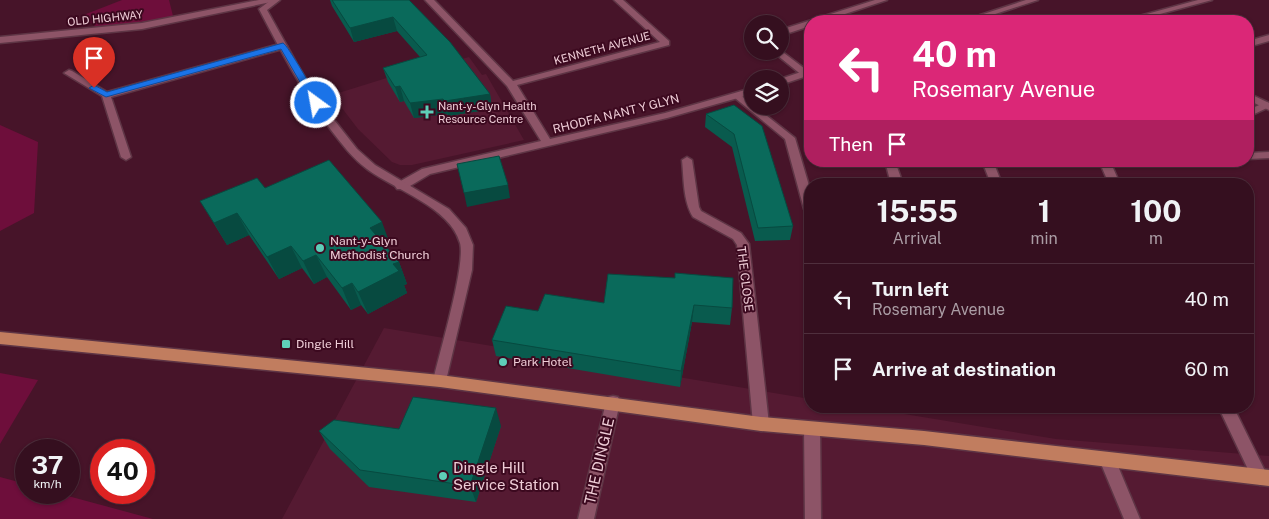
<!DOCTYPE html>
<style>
:root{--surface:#350f1f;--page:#3d1828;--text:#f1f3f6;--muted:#aa9ca4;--line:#4f2f3d}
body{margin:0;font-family:"Public Sans",sans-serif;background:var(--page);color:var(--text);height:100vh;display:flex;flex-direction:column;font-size:19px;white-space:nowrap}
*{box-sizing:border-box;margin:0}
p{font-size:16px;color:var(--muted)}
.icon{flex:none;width:28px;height:28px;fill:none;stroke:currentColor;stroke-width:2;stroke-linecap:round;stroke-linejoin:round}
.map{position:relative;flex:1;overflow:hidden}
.panel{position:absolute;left:804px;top:178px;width:450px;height:235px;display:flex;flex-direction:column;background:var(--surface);border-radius:20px;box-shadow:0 1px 4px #0004,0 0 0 1px var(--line)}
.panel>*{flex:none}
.top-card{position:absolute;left:804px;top:15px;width:450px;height:152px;border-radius:20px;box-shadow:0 1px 4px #0004,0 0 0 1px var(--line);background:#db2777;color:#fff;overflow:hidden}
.tools{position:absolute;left:744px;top:15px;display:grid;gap:10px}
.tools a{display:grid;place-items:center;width:45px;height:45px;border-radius:50%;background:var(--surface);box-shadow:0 1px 4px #0004,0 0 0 1px var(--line);font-size:25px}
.speed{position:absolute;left:15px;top:439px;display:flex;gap:10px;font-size:25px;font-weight:700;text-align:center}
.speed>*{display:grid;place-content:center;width:65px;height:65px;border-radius:50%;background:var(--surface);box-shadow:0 1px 4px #0004,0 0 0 1px var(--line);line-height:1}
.speed small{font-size:12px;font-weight:400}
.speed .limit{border:8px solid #d22;background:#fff;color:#111}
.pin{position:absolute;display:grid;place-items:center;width:42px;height:42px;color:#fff;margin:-51px -21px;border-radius:50% 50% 50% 0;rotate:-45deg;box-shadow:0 0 5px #0007}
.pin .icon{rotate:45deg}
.me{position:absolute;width:55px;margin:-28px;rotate:328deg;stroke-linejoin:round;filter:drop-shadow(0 0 4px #0008)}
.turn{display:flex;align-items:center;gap:18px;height:105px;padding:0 25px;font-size:22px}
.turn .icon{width:65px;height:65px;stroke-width:2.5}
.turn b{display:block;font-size:35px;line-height:42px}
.then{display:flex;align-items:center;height:48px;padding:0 25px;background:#0003;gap:10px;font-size:19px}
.eta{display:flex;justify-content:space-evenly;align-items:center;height:85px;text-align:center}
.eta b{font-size:30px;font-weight:700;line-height:35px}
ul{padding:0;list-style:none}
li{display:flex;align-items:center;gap:15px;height:70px;padding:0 25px;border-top:1px solid var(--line)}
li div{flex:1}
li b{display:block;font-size:19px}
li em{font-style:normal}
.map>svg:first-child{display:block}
.built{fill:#551a32}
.green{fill:#6e0e3b}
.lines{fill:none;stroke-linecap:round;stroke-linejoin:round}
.service-casing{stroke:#5e3545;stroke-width:3}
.minor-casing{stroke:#5e3545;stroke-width:3}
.tertiary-casing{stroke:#5e3545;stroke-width:3}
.primary-casing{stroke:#5e3545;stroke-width:3}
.service{fill:#8d5467;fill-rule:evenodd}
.minor{fill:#8d5467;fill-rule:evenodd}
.tertiary{fill:#8d5467;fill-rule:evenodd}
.primary{fill:#c17d5f;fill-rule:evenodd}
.wall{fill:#095b4e}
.shaded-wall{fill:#074a40}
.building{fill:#0a6a5b;stroke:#074a40}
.route{fill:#1a73e8;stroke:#114b97}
.poi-dot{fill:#5eceb8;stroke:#3c091f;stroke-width:2}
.labels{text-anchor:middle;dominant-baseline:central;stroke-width:4;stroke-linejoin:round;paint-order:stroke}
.far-street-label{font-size:11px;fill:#efcdd7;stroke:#3c091f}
.far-poi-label{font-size:11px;fill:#efcdd7;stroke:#3c091f;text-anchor:start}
.street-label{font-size:12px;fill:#efcdd7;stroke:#3c091f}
.poi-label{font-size:12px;fill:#efcdd7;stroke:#3c091f;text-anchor:start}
.near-street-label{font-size:15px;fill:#efcdd7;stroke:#3c091f}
.near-poi-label{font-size:15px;fill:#efcdd7;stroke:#3c091f;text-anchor:start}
</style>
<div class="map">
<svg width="1269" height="519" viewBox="0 0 1269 519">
<rect width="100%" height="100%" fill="#471429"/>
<path class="built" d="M469,57L482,75L486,74L524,140L412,165H400L392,162L358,129L332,95L406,72L408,74Z
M384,328L810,399V406H856L1056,439L1269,456V519H282Z"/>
<path class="green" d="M122,0H169L174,20L101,30L81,16Z
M0,125L38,142L34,213L0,231Z
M0,373L38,380L0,444Z
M0,477L26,484V492L57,493L153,519H0Z"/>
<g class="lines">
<g class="service-casing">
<path id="service" d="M875,0H887L824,21H810V26L780,36V30Z
M1198,0H1212L1134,21H1121Z
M780,50L809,72V76H803L772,51Z
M738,93L795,138L810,189V213L804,209L785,139L735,98V94Z
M1266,102L1269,103V107L1248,117V110Z
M1269,152V158L1248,159V153Z
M982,161H993L1002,184H991Z"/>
</g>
<g class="minor-casing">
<path id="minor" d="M259,0H275L271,2L142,29L0,43V37L142,23Z
M425,0H434L513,81L660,42L614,0H623L669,41V45L517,85L550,139L665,113L752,88V94L667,118L430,174L405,189H397L395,186L397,183L422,169L541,141L507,86Z
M1026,0H1038L974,21H962Z
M1269,35V41L1248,47V41Z
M283,43L287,46L286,48L111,97L131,157L126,160L121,157L102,96L64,73L69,70L72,71L107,92Z
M810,69V75L780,85V79Z
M1248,93L1269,103V110L1248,100Z
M687,157L692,160L699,207L701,211L741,233L749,244L769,424L766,429L761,431L756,429L753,424L737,245L733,239L693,217C683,201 684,179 682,160Z
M885,161H895L903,184H891Z
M1099,161H1110L1120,184H1109Z
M613,396L618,397L620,402L594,519H578L606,402L608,397Z
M1218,406H1233L1268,477L1266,482L1260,485L1254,482Z
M812,422L817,424L820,429L821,519H805L804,429L807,424Z
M1107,452L1113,454L1140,519H1124L1099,459L1101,454Z"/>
</g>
<g class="tertiary-casing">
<path id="tertiary" d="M271,0H280L267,10L297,64L320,102L357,149L375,165L449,209L466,228L473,245L472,270L445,385L440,387L435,385L433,381C439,354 466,265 460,243C450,207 395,190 367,169C352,158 342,144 331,130C302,92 281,51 259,9Z"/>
</g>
<g class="primary-casing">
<path id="primary" d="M0,332L440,375L761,417L924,431L1269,470V486L924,445L761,431L440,387L0,344Z"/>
</g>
<use href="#service" class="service"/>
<use href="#minor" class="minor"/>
<use href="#tertiary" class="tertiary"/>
<use href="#primary" class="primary"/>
</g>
<path class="wall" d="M330,0H409L490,94L492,109L448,116L447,114L414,118L404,101L400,102L388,82L383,68L420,57L397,31L354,42L332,6Z
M734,105L793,226L790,240L755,241L732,147L705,127L706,114Z
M265,188L390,244L386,246L399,262L407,284L404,285L407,293L368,314L361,305L351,310L327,277L314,284L302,268L279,279L249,235L227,245L200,201Z
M608,274L732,308L730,325L692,322L680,387L496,356L492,340L538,311L604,303Z
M501,426L476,502L369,487L330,449L319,431Z"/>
<path class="shaded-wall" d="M393,17L397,31L354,42L350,28Z
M400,86L404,101L400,102L395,87Z
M490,94L492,109L448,116L445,101Z
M443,99L447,114L414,118L410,103Z
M508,185L510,198L467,207L464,193Z
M237,213L249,235L227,245L214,223Z
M382,222L390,244L378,250L370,228Z
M291,246L302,268L279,279L267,257Z
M316,255L327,277L314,284L303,261Z
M399,262L407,284L404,285L407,293L368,314L358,292L393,264Z
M352,283L361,305L351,310L342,288Z
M694,305L692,322L680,387L681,371Z
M496,408L501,426L476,502L470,486Z"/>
<path class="building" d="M332,0H409L450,42L490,94L445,101L443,99L410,103L400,86L395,87L383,68L427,55L393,17L350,28Z
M734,105L762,126L793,226L758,228L734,134L706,114Z
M499,156L508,185L464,193L457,164Z
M329,160L382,222L370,228L399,262L393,264L399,271L358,292L352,283L342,288L316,255L303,261L291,246L267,257L237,213L214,223L200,201L257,178L265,188Z
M675,273L733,278L732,308L694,305L681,371L492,340L506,306L538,311L545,294L604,303L608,274L675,278Z
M413,397L496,408L470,486L360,470L319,431L334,420L399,429Z"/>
<path class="route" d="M283,43C288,45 315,94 321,103L320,105H313L312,103L281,49L106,97L89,88L94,85L107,92Z"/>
<g class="poi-dot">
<path d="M424.5 104.5h5v5h5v5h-5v5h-5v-5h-5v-5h5z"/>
<circle cx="320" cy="248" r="5"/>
<rect x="281" y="339" width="10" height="10" rx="2.5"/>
<circle cx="503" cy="362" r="5"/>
<circle cx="443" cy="476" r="5"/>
</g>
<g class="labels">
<g class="far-street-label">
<text transform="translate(105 18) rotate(-6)">OLD HIGHWAY</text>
<text transform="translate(602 48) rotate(-15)">KENNETH AVENUE</text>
</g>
<g class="far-poi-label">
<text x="438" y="106">Nant-y-Glyn Health<tspan x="438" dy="13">Resource Centre</tspan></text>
</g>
<g class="street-label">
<text transform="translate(616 114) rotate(-14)">RHODFA NANT Y GLYN</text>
<text transform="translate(745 279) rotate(83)">THE CLOSE</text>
</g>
<g class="poi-label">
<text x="330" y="241">Nant-y-Glyn<tspan x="330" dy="14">Methodist Church</tspan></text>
<text x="296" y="344">Dingle Hill</text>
<text x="513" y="362">Park Hotel</text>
</g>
<g class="near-street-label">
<text transform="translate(599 461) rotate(-77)">THE DINGLE</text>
</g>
<g class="near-poi-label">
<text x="453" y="467">Dingle Hill<tspan x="453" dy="17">Service Station</tspan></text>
</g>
</g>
</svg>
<div class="tools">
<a><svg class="icon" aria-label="search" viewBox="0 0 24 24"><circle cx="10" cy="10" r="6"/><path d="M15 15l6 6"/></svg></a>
<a><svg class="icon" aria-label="layers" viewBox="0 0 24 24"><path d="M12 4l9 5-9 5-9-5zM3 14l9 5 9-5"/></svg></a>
</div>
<div class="speed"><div>37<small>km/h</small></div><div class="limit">40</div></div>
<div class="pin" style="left:94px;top:88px;background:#d93025"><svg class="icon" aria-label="arrive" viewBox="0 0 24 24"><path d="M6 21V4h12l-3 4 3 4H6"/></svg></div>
<svg class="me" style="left:316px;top:103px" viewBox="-20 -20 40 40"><circle r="17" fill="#1a73e8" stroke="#fff" stroke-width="3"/><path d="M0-11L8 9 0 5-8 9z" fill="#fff"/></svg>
<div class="top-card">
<div class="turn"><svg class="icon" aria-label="left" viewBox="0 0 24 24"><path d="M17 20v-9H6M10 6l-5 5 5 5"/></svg><div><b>40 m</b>Rosemary Avenue</div></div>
<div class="then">Then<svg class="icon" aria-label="arrive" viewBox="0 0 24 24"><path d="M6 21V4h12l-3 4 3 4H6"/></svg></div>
</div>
<section class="panel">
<div class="eta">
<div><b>15:55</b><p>Arrival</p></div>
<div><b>1</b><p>min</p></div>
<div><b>100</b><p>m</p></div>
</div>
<ul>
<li><svg class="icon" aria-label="left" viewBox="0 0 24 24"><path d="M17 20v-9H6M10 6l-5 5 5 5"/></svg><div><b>Turn left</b><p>Rosemary Avenue</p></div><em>40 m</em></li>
<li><svg class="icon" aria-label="arrive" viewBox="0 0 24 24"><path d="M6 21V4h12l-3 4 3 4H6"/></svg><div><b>Arrive at destination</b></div><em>60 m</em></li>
</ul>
</section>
</div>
